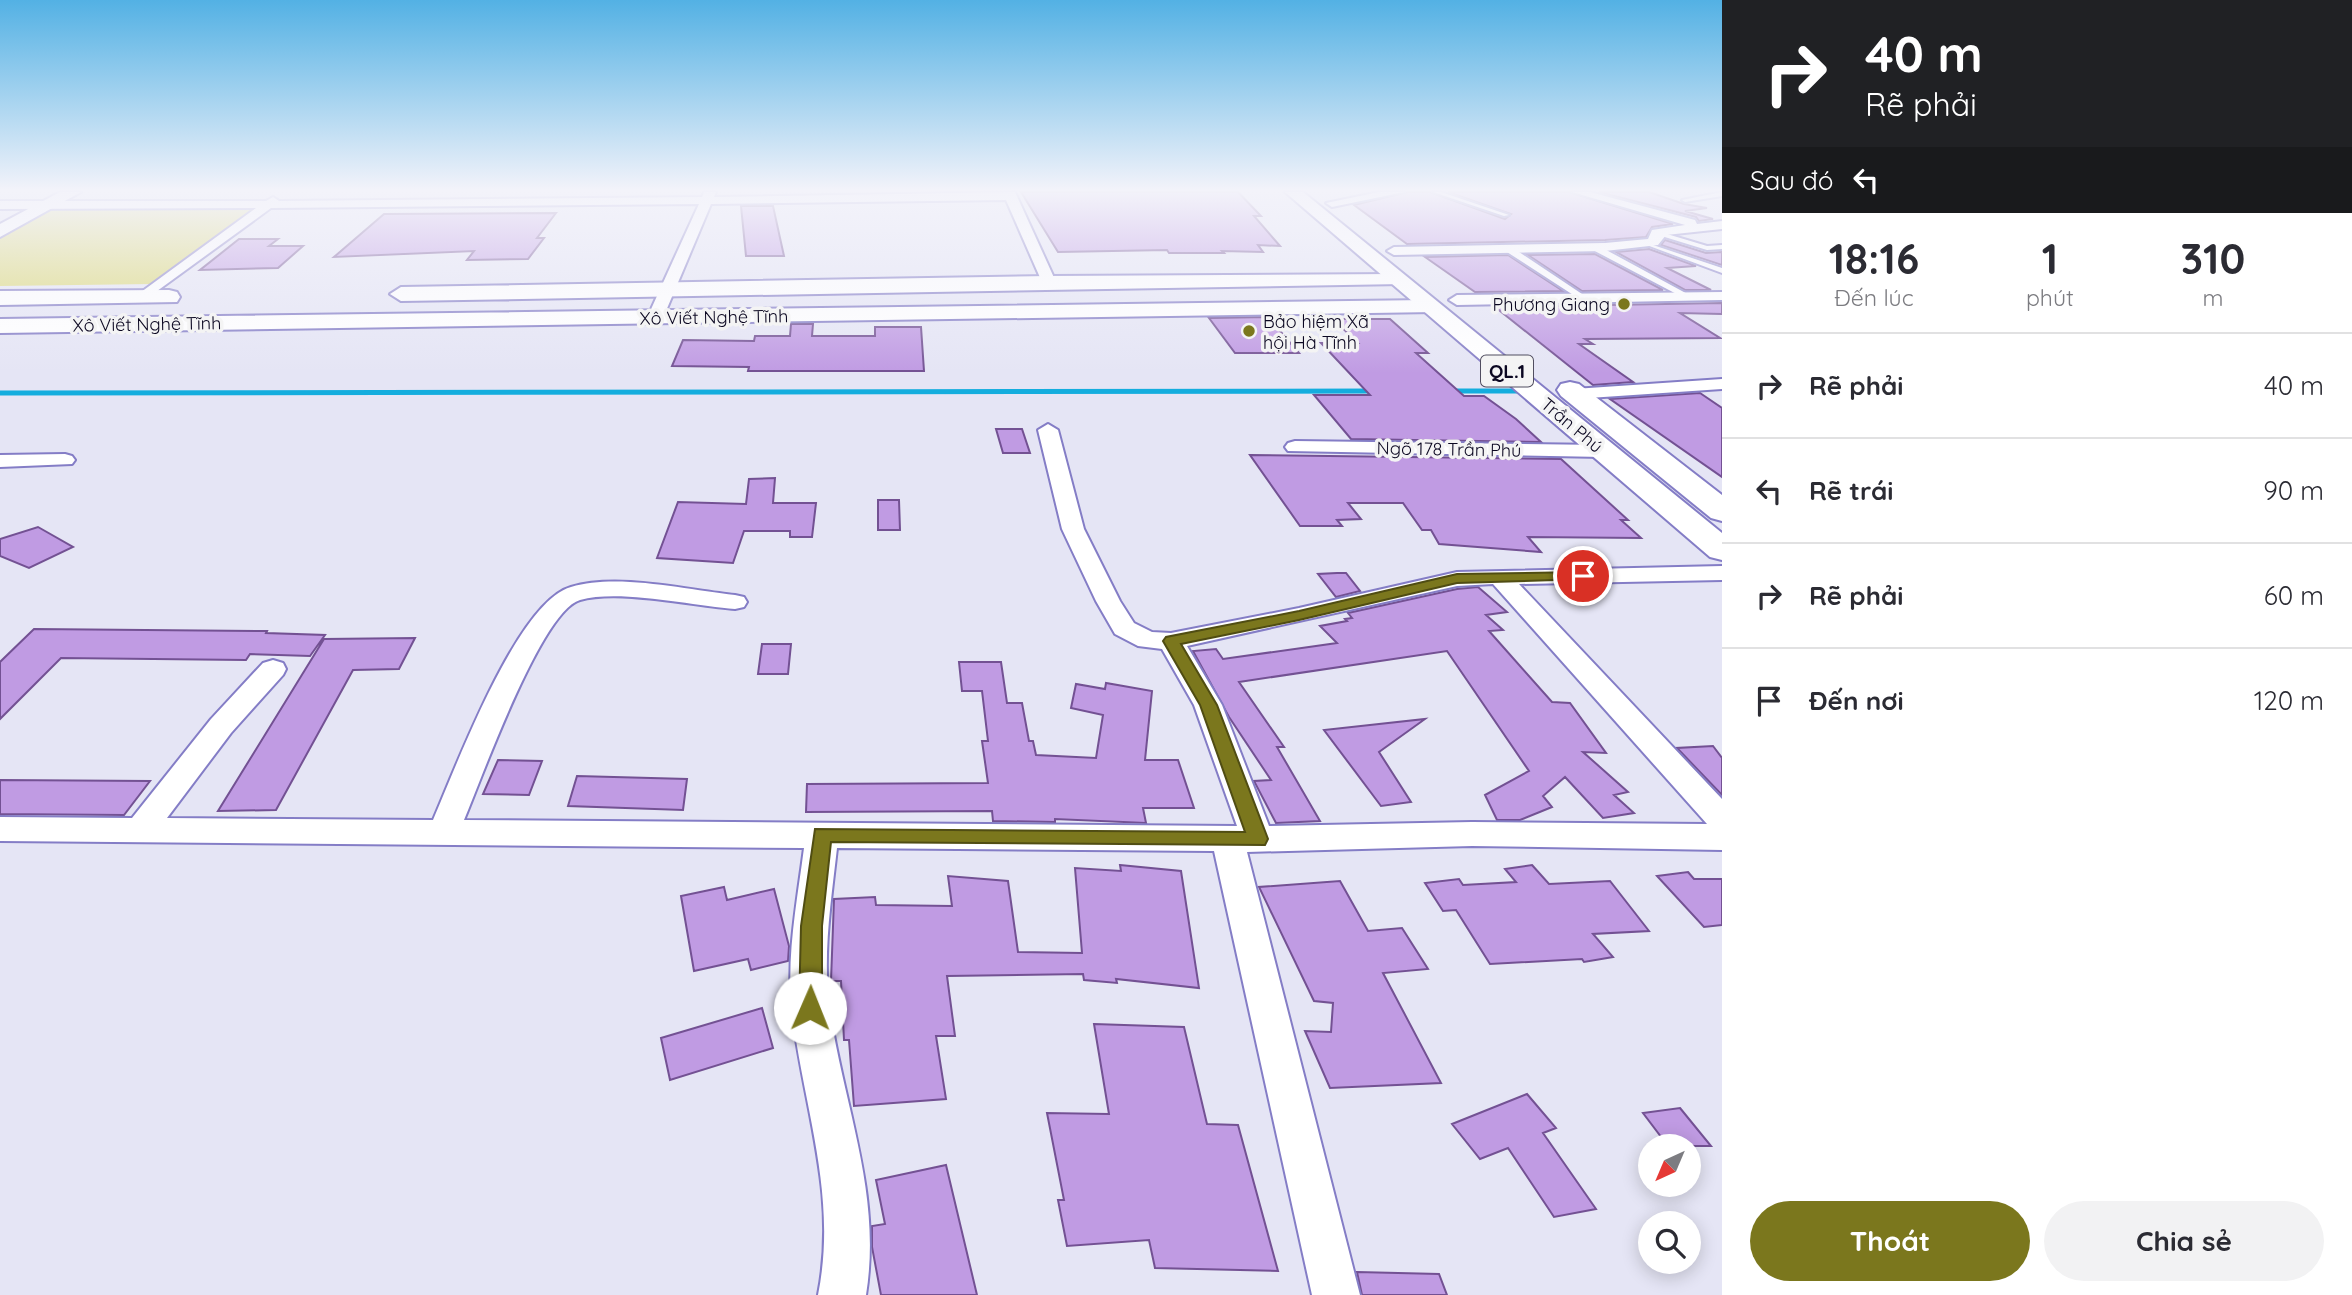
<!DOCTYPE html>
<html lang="vi">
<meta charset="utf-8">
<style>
:root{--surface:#fff;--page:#f2f2f3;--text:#2b2b33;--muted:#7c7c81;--line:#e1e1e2;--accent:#7b771d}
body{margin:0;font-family:Quicksand,sans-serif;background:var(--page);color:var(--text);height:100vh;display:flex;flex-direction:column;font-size:26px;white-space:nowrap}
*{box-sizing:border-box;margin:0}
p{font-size:23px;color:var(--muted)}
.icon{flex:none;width:38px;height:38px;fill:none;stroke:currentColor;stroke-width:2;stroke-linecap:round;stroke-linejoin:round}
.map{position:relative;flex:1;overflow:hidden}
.panel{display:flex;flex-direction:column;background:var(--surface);width:630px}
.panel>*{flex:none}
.hud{background:#202124;color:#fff;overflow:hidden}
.needle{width:46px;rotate:224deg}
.buttons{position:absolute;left:1638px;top:1134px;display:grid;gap:14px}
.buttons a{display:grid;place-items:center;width:63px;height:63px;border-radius:50%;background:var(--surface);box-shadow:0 4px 18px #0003;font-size:35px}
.pin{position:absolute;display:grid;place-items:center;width:60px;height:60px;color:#fff;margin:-30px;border:4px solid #fff;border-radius:50%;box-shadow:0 2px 7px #0007}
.me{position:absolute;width:77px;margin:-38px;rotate:1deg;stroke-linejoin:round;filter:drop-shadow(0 0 5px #0008)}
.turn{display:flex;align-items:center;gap:24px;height:147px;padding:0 28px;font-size:32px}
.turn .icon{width:91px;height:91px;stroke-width:2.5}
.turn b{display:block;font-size:49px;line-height:60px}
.then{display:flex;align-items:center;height:66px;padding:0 28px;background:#0003;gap:14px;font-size:26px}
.eta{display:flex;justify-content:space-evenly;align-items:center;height:119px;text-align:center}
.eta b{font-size:42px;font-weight:700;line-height:49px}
.cta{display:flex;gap:14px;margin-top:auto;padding:14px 28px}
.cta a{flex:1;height:80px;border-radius:42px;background:var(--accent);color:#fff;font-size:28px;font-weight:700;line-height:80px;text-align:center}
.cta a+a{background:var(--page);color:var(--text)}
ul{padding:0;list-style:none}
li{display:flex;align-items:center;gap:21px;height:105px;padding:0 28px;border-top:2px solid var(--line)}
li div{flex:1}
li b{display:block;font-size:26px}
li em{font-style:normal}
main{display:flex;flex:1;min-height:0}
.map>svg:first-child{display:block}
.green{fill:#dbd876}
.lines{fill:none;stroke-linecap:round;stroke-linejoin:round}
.stream{stroke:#14adde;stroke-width:5}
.building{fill:#c09be3;stroke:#735193;stroke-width:2}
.lane-casing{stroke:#847dc6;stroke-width:4}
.street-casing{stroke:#847dc6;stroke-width:4}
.secondary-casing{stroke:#847dc6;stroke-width:4}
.primary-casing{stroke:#847dc6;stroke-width:4}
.lane{fill:#fff;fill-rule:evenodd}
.street{fill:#fff;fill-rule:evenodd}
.secondary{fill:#fff;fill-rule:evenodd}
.primary{fill:#fff;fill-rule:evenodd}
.route{fill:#7b771d;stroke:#504d13;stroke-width:2}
.poi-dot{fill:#7b771d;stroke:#f4f4f4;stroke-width:2.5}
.labels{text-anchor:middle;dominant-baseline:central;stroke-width:7;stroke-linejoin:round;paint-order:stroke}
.far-poi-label{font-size:18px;fill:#0b0721;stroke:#f4f4f4;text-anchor:end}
.far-street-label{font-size:18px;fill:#0b0721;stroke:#f4f4f4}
.shield{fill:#f4f4f4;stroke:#514e60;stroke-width:2}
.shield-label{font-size:19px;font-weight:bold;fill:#0b0721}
</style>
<main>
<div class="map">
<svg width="1722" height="1295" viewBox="0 0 1722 1295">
<rect width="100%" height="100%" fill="#e5e5f5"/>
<path class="green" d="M250,206L257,210L153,284L0,286V235L49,211L67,207Z"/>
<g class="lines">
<path class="stream" d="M1447,391H1525
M0,393L1375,391"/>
</g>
<path class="building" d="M1021,192H1238L1261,216H1254L1280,246L1258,245L1263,252L1222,251L1224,253H1169L1167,250L1058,252Z
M1407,192H1430L1505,219L1511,214L1448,192H1569L1673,224L1652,227L1646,237L1605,240L1407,244L1354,205Z
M1599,192H1649L1684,204L1707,208L1685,211L1713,219L1699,221L1696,217Z
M741,206H773L784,256H746Z
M556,213L537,238H544L528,259L467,260L474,251L334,257L384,214Z
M239,239H278L269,246H303L278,268L200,270Z
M1665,240L1706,253L1722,252V265L1661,245Z
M1649,249L1696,266L1667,268L1711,290H1685L1616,252Z
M1595,254L1663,290L1582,291L1528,255Z
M1508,255L1563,291L1475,292L1425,257Z
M1722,303V314L1680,313L1720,338L1585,339L1593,344H1579L1633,382L1593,385L1495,307Z
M1268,317L1299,353H1235L1209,318Z
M1333,319H1390L1428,353H1416L1464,396H1484L1516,419L1541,442L1351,439L1314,395H1370L1321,343H1358Z
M791,324H813L812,336H875V327H921L924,371H748L749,367L672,366L683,340L754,341L755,336H790Z
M1700,393L1722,408V477L1610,399Z
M996,429H1022L1030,453H1003Z
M1250,455L1561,459L1628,520H1621L1641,538L1528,537L1541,552L1439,544L1431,530H1422L1403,503H1348L1361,519L1337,520L1342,526H1300Z
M775,478L773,503H816L812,537H790V531H744L733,563L657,558L678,502L746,504L749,479Z
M878,500H899L900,530H878Z
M38,527L73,547L29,568L0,556V539Z
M1337,573H1346L1360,591L1336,597L1318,574Z
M1478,587L1507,612L1486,615L1503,630L1489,631L1552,702L1570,703L1606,753L1583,752L1628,792L1614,795L1634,813L1603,818L1565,777L1543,796L1552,807L1520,820H1497L1485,795L1529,771L1447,651L1239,682L1284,747H1277L1320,821L1276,823L1254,781L1271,780L1229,717L1193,651L1216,649L1223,659L1337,643L1320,626L1347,621L1345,619L1352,618L1348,613L1457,589Z
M34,629L267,631L266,633L325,635L310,656L250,654L246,660L61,658L0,719V662Z
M415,638L399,669L353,670L276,810L218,811L324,639Z
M762,644H791L788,674H758Z
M959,662H1001L1007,703H1022L1029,741H1033L1036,755L1096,758L1103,715L1071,708L1076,684L1105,689L1106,683L1152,691L1145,760H1178L1194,808H1143L1146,823L1055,819V822L993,821L992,811L806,812L807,784L988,783L982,741H988L982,691H962Z
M1425,719L1379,752L1411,802L1381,806L1324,730Z
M1713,746L1722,758V795L1677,748Z
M498,760L542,761L529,795L483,794Z
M577,776L687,779L683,810L568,806Z
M0,780L150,781L124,815L0,814Z
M1120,865L1181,871L1199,988L1116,979L1117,983L1084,980L1083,974L947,976L955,1036H936L946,1099L854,1106L849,1040H844L841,981H831L834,899L875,897L876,905L952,906L948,876L1008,881L1018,952L1082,953L1075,868L1121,871Z
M1532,865L1549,884L1610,881L1649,931L1593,934L1613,957L1584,962L1582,959L1490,964L1456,910L1443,911L1425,883L1459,879L1463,885L1516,882L1505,869Z
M1688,872L1694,879H1722V925L1704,927L1657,876Z
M1340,881L1368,931L1402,928L1428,969L1383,973L1441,1083L1330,1088L1305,1031L1331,1032L1333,1003L1314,1001L1259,887Z
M724,887L727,900L774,889L789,946L788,961L751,970L748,959L694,971L681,896Z
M762,1008L773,1048L670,1080L661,1038Z
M1094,1024L1184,1027L1207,1124L1238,1125L1278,1271L1155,1268L1149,1240L1067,1246L1058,1200H1064L1047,1113L1109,1114Z
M1527,1094L1556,1128L1543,1133L1596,1209L1554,1217L1508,1148L1480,1159L1452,1124Z
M1680,1108L1711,1146H1668L1643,1113Z
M946,1165L977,1295H881L872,1247V1226L885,1224L876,1180Z
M1357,1272L1439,1274L1447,1295H1362Z"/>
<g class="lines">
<g class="lane-casing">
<path id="lane" d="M1433,192H1441L1509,215L1504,216Z
M1722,192V196L1685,202L1682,200Z
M1657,231L1707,246L1722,245V249L1707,250L1655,234Z
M1644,242L1722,268V273L1644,244Z
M1591,245H1597L1693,297L1686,299L1591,249Z
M1510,248H1513L1588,298L1581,300L1507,252Z"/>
</g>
<g class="street-casing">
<path id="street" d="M704,192H716L714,197L1015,192L1056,282L1049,286L1042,282L1006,200L711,204L663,318L655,323L647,318L699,204L271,208L142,302L135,298L137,295L256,208L0,209V201H266L273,197L279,201L702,197Z
M1379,192H1404L1332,207L1326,203Z
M1572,192H1590L1695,220L1697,224L1722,221V229L1666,235L1658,245L1605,251L1394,255L1387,251L1394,247L1605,243L1648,239L1652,230L1685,225Z
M1722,292V300L1457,305L1449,300L1457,295Z
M1722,379V389L1574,399L1565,394L1574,389Z
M1048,424L1058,430L1084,529L1120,601L1134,623L1152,632L1171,633L1299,608L1457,572L1722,566V580L1519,584L1722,799V850L1472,846L1247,852L1360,1295H1312L1214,851L837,848C831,902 822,958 830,1012C845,1110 882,1195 866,1295H818C838,1195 804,1110 792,1012C786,957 797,902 804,848L0,841V817L132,818L211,719L263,663L273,660L283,663L286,669L283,675L231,733L167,818L433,820C456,767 517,602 571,587C618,573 686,590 735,595L744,597L747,602L744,607L735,609C693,606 620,589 580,600C541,611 481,780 464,820L1237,826L1194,705L1162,649L1138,646L1115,634L1096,601L1062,529L1038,430ZM1493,584L1707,824L1472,822L1269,826L1222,705L1187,646L1457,586Z
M1295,441L1603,445L1613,451L1603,457L1288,451L1285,447L1288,443Z
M65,454L72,456L75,460L72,464L0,467V455Z"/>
</g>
<g class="secondary-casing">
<path id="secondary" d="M60,192H81L0,237V224Z
M1396,274L1403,276L1407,280L1403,284L401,301L390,294L401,287L1049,276Z
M169,290L177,292L180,297L177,302L0,305V291Z
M1428,300L1436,302L1439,307L1436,312L0,333V319Z"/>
</g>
<g class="primary-casing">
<path id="primary" d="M1285,192H1303L1722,533V560L1710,557Z
M1570,382L1579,384L1722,495V521L1711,518L1561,396L1557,390L1561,384Z"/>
</g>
<use href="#lane" class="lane"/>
<use href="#street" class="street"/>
<use href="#secondary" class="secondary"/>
<use href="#primary" class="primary"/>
</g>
<linearGradient id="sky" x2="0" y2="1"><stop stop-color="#53b1e4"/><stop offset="0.51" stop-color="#f3f3fa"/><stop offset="1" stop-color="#f3f3fa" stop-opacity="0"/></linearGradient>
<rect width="1722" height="373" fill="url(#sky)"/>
<path class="route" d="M1583,572L1590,576L1588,579L1457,583L1299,620L1181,644L1217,705L1268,839L1265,845L831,842L822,926V1008L819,1015L810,1018L802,1015L799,1008L801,926L815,829L1245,832L1200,705L1163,641L1166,637L1299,611L1457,574Z"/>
<g class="poi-dot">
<circle cx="1624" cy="304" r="7"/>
<circle cx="1249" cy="331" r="7"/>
</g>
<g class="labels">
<g class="far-poi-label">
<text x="1610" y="304">Phương Giang</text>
<text x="1263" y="321" text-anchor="start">Bảo hiệm Xã<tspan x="1263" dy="21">hội Hà Tĩnh</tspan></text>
</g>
<g class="far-street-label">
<text transform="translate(714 317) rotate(-1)">Xô Viết Nghệ Tĩnh</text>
<text transform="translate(147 324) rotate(-1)">Xô Viết Nghệ Tĩnh</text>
<text transform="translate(1572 425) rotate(40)">Trần Phú</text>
<text transform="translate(1449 449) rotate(1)">Ngõ 178 Trần Phú</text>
</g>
<rect class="shield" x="1481" y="355.5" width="52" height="31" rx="5"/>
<g class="shield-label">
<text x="1507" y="371">QL.1</text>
</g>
</g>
</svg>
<div class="buttons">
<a><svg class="needle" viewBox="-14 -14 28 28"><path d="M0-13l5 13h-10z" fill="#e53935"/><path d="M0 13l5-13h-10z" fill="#7c7c81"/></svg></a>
<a><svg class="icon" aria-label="search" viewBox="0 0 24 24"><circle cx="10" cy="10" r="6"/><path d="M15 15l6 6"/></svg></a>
</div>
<div class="pin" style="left:1583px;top:576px;background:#d93025"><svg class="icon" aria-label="arrive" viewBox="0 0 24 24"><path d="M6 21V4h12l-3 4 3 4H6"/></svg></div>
<svg class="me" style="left:810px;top:1008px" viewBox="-20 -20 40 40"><circle r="19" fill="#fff"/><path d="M0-13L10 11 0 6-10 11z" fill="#7b771d"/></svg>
</div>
<section class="panel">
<div class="hud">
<div class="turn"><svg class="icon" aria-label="right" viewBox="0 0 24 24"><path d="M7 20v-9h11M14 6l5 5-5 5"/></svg><div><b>40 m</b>Rẽ phải</div></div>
<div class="then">Sau đó<svg class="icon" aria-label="left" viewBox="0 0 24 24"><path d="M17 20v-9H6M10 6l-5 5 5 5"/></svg></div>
</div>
<div class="eta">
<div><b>18:16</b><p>Đến lúc</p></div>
<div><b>1</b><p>phút</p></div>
<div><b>310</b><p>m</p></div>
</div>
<ul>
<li><svg class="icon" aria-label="right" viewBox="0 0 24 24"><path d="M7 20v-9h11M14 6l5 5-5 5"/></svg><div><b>Rẽ phải</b></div><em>40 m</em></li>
<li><svg class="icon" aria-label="left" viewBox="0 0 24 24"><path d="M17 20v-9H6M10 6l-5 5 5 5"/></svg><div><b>Rẽ trái</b></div><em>90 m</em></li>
<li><svg class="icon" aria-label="right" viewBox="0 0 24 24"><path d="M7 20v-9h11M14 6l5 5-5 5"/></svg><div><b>Rẽ phải</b></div><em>60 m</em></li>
<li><svg class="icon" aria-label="arrive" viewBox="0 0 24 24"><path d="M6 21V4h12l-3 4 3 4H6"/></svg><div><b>Đến nơi</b></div><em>120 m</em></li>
</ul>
<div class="cta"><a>Thoát</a><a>Chia sẻ</a></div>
</section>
</main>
